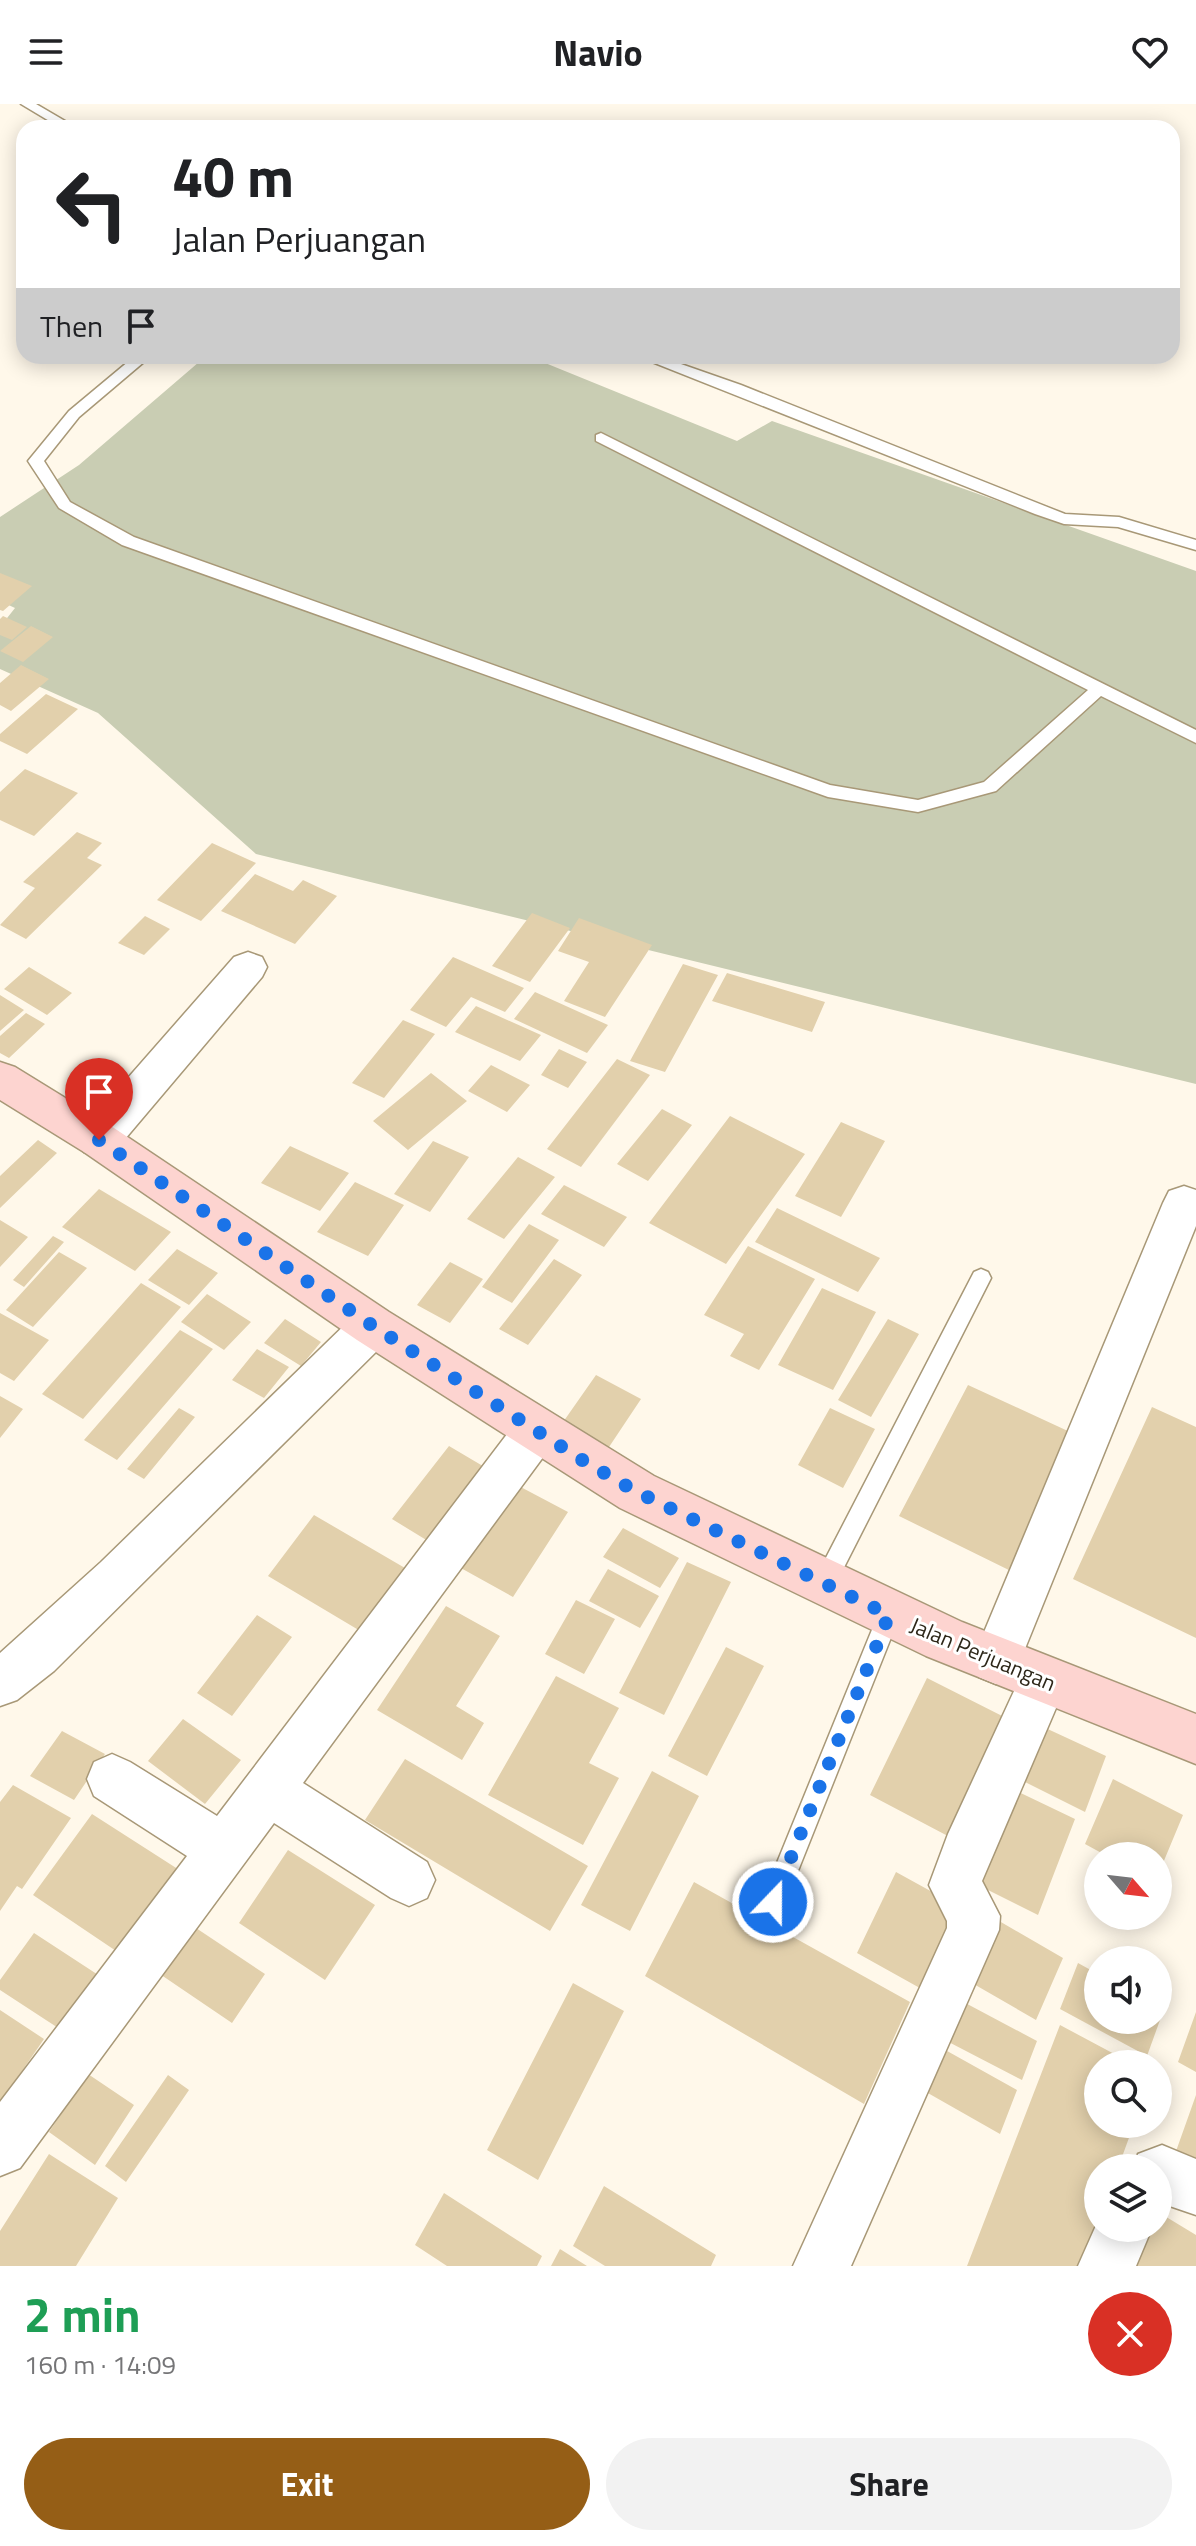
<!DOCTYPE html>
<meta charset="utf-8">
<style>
:root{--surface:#fff;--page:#f2f2f2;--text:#202124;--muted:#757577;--accent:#955e16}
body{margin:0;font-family:"Titillium Web",sans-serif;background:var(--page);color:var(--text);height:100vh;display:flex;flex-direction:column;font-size:30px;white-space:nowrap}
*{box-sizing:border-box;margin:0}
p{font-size:26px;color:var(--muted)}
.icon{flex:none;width:44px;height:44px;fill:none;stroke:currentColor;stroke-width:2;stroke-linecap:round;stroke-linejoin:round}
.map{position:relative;height:2162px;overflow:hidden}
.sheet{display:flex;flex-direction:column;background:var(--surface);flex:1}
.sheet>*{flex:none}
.top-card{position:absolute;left:16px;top:16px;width:1164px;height:244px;border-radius:24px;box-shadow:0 4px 20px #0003;background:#fff;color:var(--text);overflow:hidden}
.needle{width:52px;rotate:118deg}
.tools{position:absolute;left:1084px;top:1738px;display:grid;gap:16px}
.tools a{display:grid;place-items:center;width:88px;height:88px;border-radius:50%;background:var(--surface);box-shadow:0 4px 20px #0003;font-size:40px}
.pin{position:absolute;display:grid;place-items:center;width:68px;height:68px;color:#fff;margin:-82px -34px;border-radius:50% 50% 50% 0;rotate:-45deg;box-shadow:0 0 8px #0007}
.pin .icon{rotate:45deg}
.me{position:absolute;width:88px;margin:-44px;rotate:22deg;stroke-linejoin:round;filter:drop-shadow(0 0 6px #0008)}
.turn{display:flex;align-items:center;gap:28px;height:168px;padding:0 24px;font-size:36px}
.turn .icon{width:104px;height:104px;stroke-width:2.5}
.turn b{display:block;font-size:56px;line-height:68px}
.then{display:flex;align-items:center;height:76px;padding:0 24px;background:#0003;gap:16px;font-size:30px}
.round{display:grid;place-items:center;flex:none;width:84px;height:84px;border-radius:42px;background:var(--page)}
.headline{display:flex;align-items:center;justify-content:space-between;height:136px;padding:0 24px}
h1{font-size:48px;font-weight:700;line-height:60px;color:#1e9e55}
.action{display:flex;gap:16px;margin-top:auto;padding:16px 24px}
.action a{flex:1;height:92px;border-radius:48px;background:var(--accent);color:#fff;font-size:32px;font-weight:700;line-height:92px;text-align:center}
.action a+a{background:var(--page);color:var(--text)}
header{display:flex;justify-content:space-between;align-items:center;height:104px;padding:0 24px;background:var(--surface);font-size:36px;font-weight:700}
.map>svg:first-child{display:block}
.green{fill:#c9cdb3}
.building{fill:#e2d0ac}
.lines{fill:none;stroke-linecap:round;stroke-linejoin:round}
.lane-casing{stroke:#a89877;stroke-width:3}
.street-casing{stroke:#a89877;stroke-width:3}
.secondary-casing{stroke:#a89877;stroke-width:3}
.lane{fill:#fff;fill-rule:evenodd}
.street{fill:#fff;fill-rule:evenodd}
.secondary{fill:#fdd4d0;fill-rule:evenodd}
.route{stroke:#1a73e8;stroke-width:14;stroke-dasharray:0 25.2}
.labels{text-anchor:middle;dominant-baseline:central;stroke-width:6;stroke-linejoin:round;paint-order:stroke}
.street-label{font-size:22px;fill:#2d2719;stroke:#fff}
</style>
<header><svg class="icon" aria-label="menu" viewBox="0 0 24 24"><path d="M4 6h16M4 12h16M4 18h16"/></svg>Navio<svg class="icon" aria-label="heart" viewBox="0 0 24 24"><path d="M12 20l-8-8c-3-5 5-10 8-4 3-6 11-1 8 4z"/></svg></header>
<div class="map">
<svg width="1196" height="2162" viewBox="0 0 1196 2162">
<rect width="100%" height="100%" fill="#fff8ea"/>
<path class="green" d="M206,252H528L737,337L772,317L1196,467V980L256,750L98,609L0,565V523L15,504L0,497V413L79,361Z"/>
<path class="building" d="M0,469L32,482L3,507L0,506Z
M3,512L27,523L12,536L0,531V515Z
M31,522L53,533L23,558L0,547Z
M21,561L49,575L11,607L0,601V579Z
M46,590L78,605L27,650L0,637V630Z
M25,665L78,689L34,732L0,716V688Z
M77,728L102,739L87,754L102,761L26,835L0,821L35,784L23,778Z
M212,739L256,759L201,817L157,796Z
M255,770L293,787L303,776L337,792L295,840L221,807Z
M532,809L570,824L530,878L492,862Z
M145,812L170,825L144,851L118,839Z
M579,814L652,841L605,913L564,897L589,858L558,847Z
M453,853L524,884L505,908L471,893L446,923L410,906Z
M683,860L718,871L665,968L630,957Z
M29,863L72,889L47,911L4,885Z
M727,869L825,898L812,928L712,897Z
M535,888L608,921L587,949L514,915Z
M0,891L24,906L0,927Z
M476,902L541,931L520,957L455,928Z
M26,909L45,920L9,954L0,949V932Z
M403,916L435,930L384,994L352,979Z
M559,945L587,958L568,984L541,971Z
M617,955L650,971L581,1063L547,1045Z
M491,961L530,981L507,1008L468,987Z
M431,969L467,997L408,1046L373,1017Z
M662,1005L692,1021L648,1077L617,1060Z
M730,1012L805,1050L726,1160L649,1119Z
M841,1018L885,1037L841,1113L795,1092Z
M38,1036L57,1049L0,1104V1072Z
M433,1037L469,1053L430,1108L394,1090Z
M290,1042L349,1069L320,1107L261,1079Z
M518,1053L555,1073L504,1135L467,1115Z
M355,1078L404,1101L368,1152L317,1128Z
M564,1081L627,1113L604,1143L541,1110Z
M99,1085L171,1128L135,1167L62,1123Z
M777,1104L880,1154L858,1188L755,1138Z
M0,1116L28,1133L0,1163Z
M529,1120L559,1136L512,1199L482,1183Z
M53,1132L64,1138L24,1183L13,1176Z
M748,1142L815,1175L759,1266L730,1252L744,1230L704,1211Z
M177,1145L218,1169L189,1201L148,1176Z
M59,1148L87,1164L33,1223L6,1206Z
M554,1155L582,1171L528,1241L499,1225Z
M450,1158L483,1175L450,1219L417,1201Z
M141,1179L181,1203L83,1315L42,1290Z
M822,1184L876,1208L833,1286L778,1261Z
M207,1190L251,1218L224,1246L181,1218Z
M0,1209L49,1236L14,1277L0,1269Z
M285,1215L321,1238L301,1262L264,1239Z
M888,1215L919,1230L871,1313L838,1296Z
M180,1226L213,1245L117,1356L84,1336Z
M257,1245L289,1263L264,1294L232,1276Z
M596,1271L641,1295L607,1346L561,1321Z
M968,1281L1083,1334L1017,1470L899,1412Z
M0,1292L23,1305L0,1334Z
M1152,1303L1196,1323V1534L1073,1475Z
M179,1304L195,1313L144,1375L127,1365Z
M830,1304L875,1325L843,1384L798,1361Z
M449,1342L498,1371L441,1445L392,1415Z
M515,1380L568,1408L513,1493L459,1463Z
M314,1411L417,1471L372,1534L268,1472Z
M623,1424L679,1454L660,1484L603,1453Z
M687,1458L731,1478L664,1611L619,1589Z
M608,1465L659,1492L640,1524L589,1497Z
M576,1496L615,1515L584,1570L545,1550Z
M446,1502L500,1532L456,1602L484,1619L462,1656L377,1606Z
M257,1511L292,1533L232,1612L197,1589Z
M726,1543L764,1562L707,1672L668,1652Z
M556,1572L619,1604L589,1659L619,1674L583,1741L488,1691Z
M927,1574L1018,1620L963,1740L870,1691Z
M183,1615L241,1656L205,1700L148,1657Z
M1039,1621L1106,1652L1085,1708L1017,1674Z
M62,1627L105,1650L74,1696L30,1672Z
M405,1655L588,1762L550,1827L365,1716Z
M652,1667L699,1692L630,1827L581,1801Z
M1113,1675L1183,1711L1158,1771V1752H1107L1085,1740Z
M13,1681L71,1714L22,1785L17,1782L0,1807V1698Z
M1010,1684L1075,1715L1038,1811L972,1778Z
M92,1710L184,1769L125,1853L33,1791Z
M288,1746L375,1801L325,1876L239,1819Z
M896,1768L965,1806L927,1888L857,1849Z
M694,1778L910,1898L864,2000L645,1872Z
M181,1814L265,1870L232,1919L148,1862Z
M994,1814L1063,1854L1036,1916L965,1875Z
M34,1829L109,1878L72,1933L0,1886V1876Z
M1078,1859L1098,1870V1916H1158V1902L1164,1905L1147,1952L1060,1905Z
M573,1879L624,1907L538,2076L487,2046Z
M956,1894L1037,1937L1022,1976L939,1933Z
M0,1906L44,1935L0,1999Z
M1196,1908V1968L1178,1958Z
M1060,1921L1133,1960H1098V2020H1134L1118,2064H1098V2121L1083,2162H967Z
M931,1938L1017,1986L1000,2030L912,1980Z
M88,1970L134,2001L95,2061L49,2028Z
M168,1971L189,1986L126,2078L105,2062Z
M1196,1991V2061L1175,2050Z
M49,2050L118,2094L76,2162H0V2127Z
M604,2082L716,2151L711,2162H605L573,2142Z
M444,2089L542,2152L537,2162H447L415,2141Z
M1158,2108L1196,2131V2162H1136L1150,2124H1158Z
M560,2145L587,2162H551Z"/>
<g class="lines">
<g class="lane-casing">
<path id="lane" d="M21,0H36L77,24H61Z
M135,252H151L79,313L44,357L70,398L134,433L830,681L918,696L984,678L1088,586L596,337V331L601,329L1196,626V639L1101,592L996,687L918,708L828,693L122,441L59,404L28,357L69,307Z
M637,252H658L741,281L1065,410L1119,413L1196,436V446L1118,423L1064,420L1035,410Z
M981,1165L988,1168L991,1174L832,1487L824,1491L816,1487L813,1480L816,1473L974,1168Z
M889,1500L897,1503L900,1511L782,1807L773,1810L764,1807L761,1798L878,1511L881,1503Z"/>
</g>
<g class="street-casing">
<path id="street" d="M248,848L262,853L267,863L262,873L114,1048L99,1053L84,1048L78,1036L84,1024L234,853Z
M1184,1082L1196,1086V1122L1020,1557L1013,1573L996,1580L979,1573L972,1557L1163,1099L1169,1087Z
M373,1203L389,1209L395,1222L389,1235L54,1567L17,1596L0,1602V1549L101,1458L357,1209Z
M536,1307L552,1313L559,1327L552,1341L303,1679L427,1758L435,1776L427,1794L409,1802L391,1794L274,1719L20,2064L0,2072V1998L187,1752L94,1692L87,1675L94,1658L112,1650L130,1658L217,1712L520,1313Z
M1044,1553L1061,1559L1068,1576L982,1777L1000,1812L999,1826L851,2162H793L947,1824V1817L929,1781L948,1730L1027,1559Z
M1162,2041L1196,2055V2111L1158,2098V2064H1133L1138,2050Z
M1098,2117V2124H1152L1136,2162H1078Z"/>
</g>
<g class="secondary-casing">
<path id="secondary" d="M0,958L15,963L114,1024L389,1208L654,1372L962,1518L1196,1610V1660L926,1552L620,1404L357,1236L84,1048L0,996Z"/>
</g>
<use href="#lane" class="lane"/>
<use href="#street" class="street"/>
<use href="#secondary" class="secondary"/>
</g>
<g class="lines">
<path class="route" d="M99,1036L373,1222L587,1359L637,1388L889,1511L773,1798"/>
</g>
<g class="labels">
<g class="street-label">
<text transform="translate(983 1550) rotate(23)">Jalan Perjuangan</text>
</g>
</g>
</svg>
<div class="tools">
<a><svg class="needle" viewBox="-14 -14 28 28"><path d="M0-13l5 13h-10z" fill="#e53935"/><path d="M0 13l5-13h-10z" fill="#757577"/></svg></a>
<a><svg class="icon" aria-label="sound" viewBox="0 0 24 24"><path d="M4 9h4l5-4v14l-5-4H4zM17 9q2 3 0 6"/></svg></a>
<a><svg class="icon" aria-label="search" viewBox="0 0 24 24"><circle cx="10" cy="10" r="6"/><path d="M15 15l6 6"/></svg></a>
<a><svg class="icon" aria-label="layers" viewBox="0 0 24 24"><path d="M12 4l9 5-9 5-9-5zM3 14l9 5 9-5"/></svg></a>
</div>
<div class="pin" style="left:99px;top:1036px;background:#d93025"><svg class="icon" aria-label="arrive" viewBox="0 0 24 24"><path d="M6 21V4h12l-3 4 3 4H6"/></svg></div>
<svg class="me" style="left:773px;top:1798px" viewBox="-20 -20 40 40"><circle r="17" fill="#1a73e8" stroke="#fff" stroke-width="3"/><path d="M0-11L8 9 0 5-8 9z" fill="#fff"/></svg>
<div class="top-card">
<div class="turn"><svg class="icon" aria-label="left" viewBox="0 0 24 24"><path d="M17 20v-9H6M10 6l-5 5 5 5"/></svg><div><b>40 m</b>Jalan Perjuangan</div></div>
<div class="then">Then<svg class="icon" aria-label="arrive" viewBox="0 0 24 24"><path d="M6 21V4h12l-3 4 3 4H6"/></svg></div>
</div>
</div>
<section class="sheet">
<div class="headline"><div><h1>2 min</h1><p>160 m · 14:09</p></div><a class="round" style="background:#d93025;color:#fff"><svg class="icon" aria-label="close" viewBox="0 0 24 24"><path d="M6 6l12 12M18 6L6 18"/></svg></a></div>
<div class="action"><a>Exit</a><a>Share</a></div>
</section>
